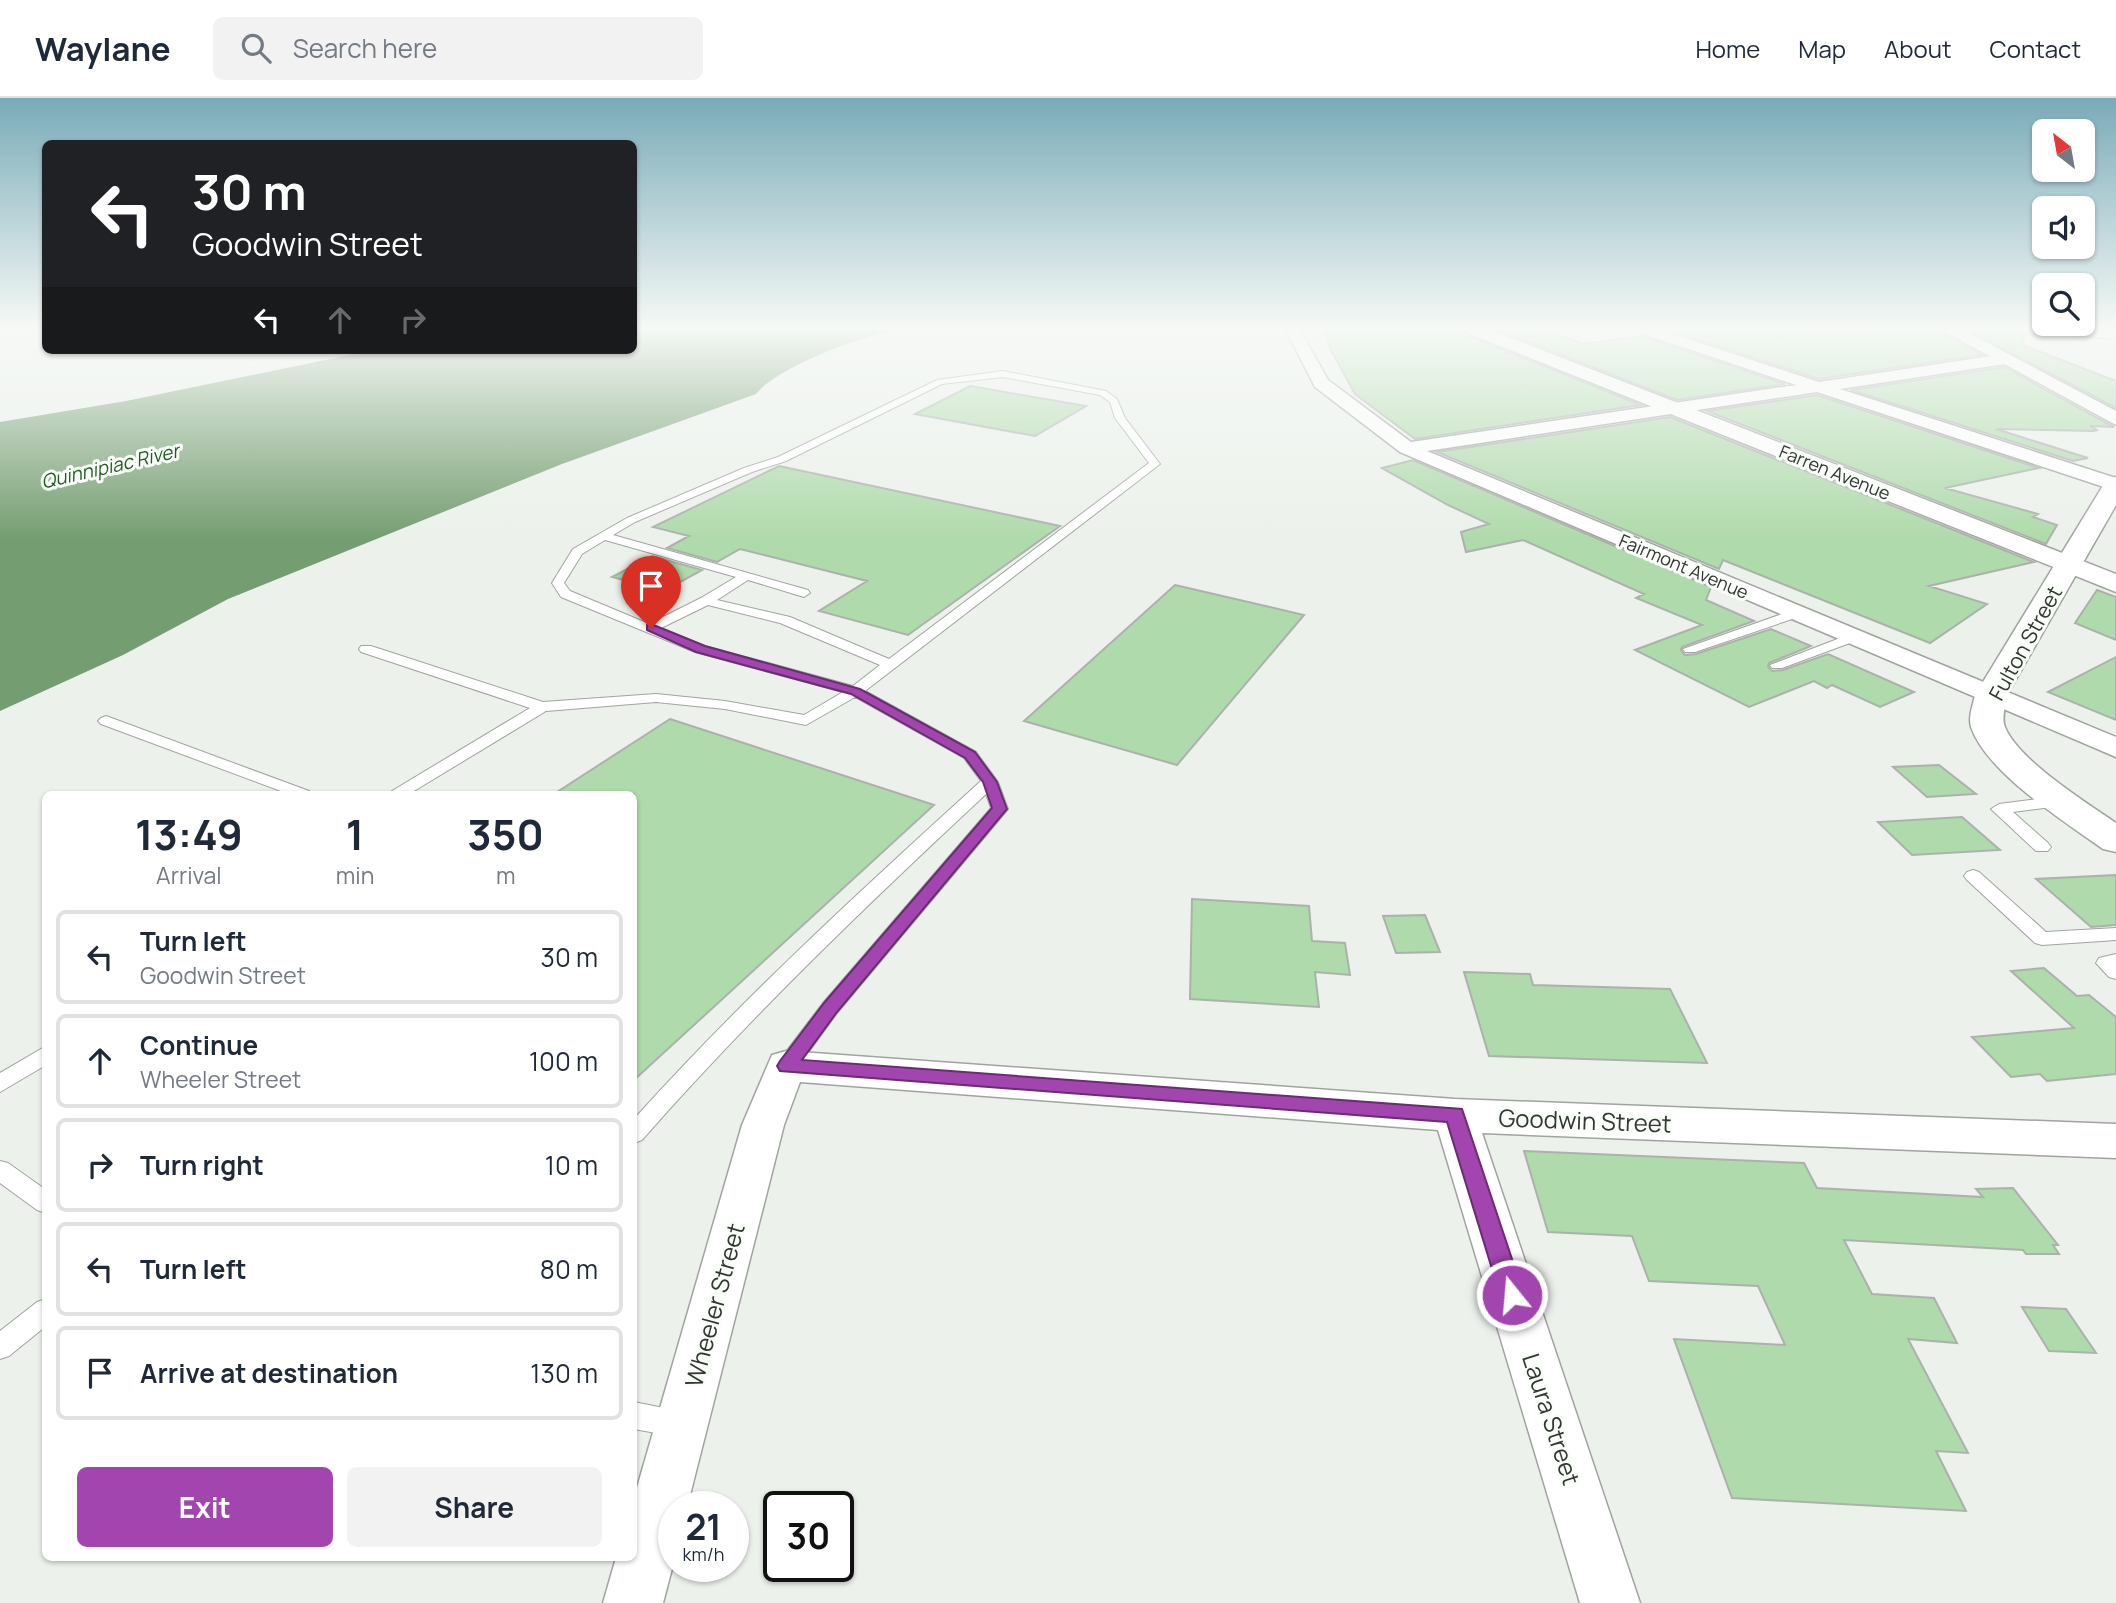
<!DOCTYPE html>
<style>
:root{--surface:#fff;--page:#f2f2f3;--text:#1f2937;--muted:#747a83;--line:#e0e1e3;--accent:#a245af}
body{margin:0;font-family:Manrope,sans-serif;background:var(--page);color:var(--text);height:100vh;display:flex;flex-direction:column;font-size:26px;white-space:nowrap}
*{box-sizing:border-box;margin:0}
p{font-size:23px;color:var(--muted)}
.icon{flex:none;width:38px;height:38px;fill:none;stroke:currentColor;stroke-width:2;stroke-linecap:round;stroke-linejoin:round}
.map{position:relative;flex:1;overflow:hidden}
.sheet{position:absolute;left:42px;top:693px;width:595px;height:770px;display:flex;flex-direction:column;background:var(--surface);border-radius:10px;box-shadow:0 2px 5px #0004}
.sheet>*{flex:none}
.guide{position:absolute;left:42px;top:42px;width:595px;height:214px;border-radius:10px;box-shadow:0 2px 5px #0004;background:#202124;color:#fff;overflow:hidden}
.needle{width:46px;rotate:329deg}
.tools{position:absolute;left:2032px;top:21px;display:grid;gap:14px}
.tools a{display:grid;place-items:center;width:63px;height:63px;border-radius:10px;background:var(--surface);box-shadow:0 2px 5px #0004;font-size:35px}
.speed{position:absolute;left:658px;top:1393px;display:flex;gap:14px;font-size:35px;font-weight:700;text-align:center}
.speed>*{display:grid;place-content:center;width:91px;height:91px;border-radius:50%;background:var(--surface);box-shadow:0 2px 5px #0004;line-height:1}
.speed small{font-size:18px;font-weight:400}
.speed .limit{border:4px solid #111;border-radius:10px;background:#fff;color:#111}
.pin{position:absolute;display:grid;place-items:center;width:60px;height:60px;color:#fff;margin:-72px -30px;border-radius:50% 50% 50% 0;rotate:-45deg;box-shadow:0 0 7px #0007}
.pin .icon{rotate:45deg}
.me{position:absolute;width:77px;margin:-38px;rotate:343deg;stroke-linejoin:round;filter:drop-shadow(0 0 5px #0008)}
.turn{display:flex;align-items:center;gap:24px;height:147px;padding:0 35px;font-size:32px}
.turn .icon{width:91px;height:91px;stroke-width:2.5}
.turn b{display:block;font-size:49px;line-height:60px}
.lanes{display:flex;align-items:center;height:66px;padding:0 35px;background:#0003;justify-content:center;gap:35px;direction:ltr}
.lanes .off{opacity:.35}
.eta{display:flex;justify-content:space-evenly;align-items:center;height:119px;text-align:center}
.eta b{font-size:42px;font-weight:700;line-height:49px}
.cta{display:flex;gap:14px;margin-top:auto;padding:14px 35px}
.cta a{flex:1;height:80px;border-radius:10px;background:var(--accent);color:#fff;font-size:28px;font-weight:700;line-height:80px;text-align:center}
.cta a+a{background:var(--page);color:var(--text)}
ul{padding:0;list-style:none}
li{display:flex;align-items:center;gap:21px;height:94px;margin:0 14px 10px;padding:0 21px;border:4px solid var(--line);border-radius:10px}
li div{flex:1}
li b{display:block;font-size:26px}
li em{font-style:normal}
header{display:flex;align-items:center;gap:42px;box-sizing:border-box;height:98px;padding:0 35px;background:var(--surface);border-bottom:2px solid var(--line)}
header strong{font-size:33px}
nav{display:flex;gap:38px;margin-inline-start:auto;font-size:24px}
.search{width:490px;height:63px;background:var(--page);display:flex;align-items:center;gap:18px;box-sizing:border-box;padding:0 24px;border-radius:10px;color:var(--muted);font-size:26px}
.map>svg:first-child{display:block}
.water{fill:#749d71}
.building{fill:#afdaab;stroke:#acb1ac;stroke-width:2}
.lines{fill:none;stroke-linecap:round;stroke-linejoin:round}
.service-casing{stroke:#a0a49f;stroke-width:2}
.minor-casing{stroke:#a0a49f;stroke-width:3}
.tertiary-casing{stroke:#a0a49f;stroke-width:3}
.secondary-casing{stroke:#a0a49f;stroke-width:3}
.service{fill:#fff;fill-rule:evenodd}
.minor{fill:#fff;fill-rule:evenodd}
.tertiary{fill:#fff;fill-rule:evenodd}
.secondary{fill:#fff;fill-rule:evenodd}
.route{fill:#a245af;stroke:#692d72;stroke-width:2}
.labels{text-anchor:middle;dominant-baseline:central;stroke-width:6;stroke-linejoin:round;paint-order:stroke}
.far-street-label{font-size:18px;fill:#343634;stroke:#f9fef9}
.far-water-label{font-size:19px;font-style:italic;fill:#225b20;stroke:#f9fef9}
.street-label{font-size:21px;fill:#343634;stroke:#f9fef9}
.near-street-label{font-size:24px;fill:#343634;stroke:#f9fef9}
</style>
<header>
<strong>Waylane</strong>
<div class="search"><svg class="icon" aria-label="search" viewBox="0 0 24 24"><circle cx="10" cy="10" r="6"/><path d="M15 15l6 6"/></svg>Search here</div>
<nav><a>Home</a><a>Map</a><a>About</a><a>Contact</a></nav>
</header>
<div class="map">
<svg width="2116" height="1505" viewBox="0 0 2116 1505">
<rect width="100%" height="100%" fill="#ecf1eb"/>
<path class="water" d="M634,232H896C863,237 776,270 756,296L562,366L228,501L123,557L0,613V324L126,303L374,252H634Z"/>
<path class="building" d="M1324,232H1464L1469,238L1641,307L1415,341L1355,296L1330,250Z
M1498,232H1532L1544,236H1557L1583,246L1642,238L1785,286L1677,302Z
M1691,232H1805L1812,235L1940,232L1982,257L1819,281L1674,234Z
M1968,232H2011L2024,238L2023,247L2116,283V310Z
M2004,269L2114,329L2090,328L2097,332L2094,333L1996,331L2088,360L2073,363L1851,292Z
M970,288L1086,308L1035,338L915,316Z
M1817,297L2039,370L1945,390L2038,416L2033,419L2057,427L2046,446L1707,313Z
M1670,319L2034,464L1929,488L1987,506L1930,545L1723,462L1719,471L1437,354Z
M1413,362L1711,489L1706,502L1754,523L1682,549L1681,552L1685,557L1696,556L1771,531L1811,548L1769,565L1768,568L1772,573L1783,572L1828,556L1914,594L1880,609L1832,587L1827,590L1814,583L1749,609L1635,552L1702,527L1636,500L1644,496L1523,442L1466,454L1461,434L1489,426L1448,407L1382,370Z
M779,368L1060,428L908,537L819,513L867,483L740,451L717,464L667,450L689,438L653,429Z
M652,458L702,472L664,493L612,479Z
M1175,487L1304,517L1177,667L1024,623Z
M2097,492L2116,499V542L2075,525Z
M2116,559V622L2048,594Z
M670,621L934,707L634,982V696H554Z
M1939,667L1976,696L1927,699L1893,669Z
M1962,719L2000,752L1912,757L1878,724Z
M2116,777V827L2091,829L2036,781Z
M1192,801L1309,808L1312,843L1345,845L1350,877L1315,874L1319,909L1190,901Z
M1425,817L1440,854L1396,855L1383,818Z
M2044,870L2077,898L2089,897L2116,919V976L2047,983L2040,976L2011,979L1972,939L2074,930L2011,873Z
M1464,874L1530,876L1533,887L1670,891L1707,965L1489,958Z
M1524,1053L1804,1065L1817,1090L1983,1099L1976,1091L2013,1090L2058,1147H2053L2059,1156H2026L2023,1152L1844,1142L1872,1196L1934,1200L1957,1245L1908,1241L1968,1355L1936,1353L1966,1413L1732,1400L1674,1241L1785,1247L1758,1188L1649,1183L1632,1138L1548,1134Z
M2022,1209L2066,1211L2096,1255L2049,1253Z"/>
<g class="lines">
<g class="service-casing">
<path id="service" d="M1003,273L1106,293L1117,301L1125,320L1160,366L865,593L976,654L998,684L1008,711L837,915L794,974L786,976L778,974L775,968L823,905L991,710L986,696C867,807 750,919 642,1042L634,1045V1021C742,901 861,792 981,683L964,660L855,599L806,627L725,611L656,604L546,613L409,696H390L392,693L530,610L361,554L359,551L361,548H371L543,604L656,596L725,603L804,617L843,594L695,554L561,499L552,485L573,451L627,420L744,370L778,359L937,282ZM1003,279L1100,297L1110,304L1115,320L1149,365L889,561L790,519L717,502L748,482L804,499L810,495L808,492L613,437L635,424L752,374L786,363L942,286ZM605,442L736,479L701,500L649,526L570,493L564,485L582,456ZM708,507L780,525L880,567L853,588L705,548L661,530Z
M1796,511L1803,515L1801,518L1695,554H1685L1683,551Z
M1853,535L1858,536V542L1782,570H1772L1770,567Z
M106,618L309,693L311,696H289L101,626L98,623L101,620Z
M2062,698L2070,703L2068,707L2013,714L2048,745L2051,749L2048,753H2036L1991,711L1999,706Z
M1973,772L1979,774L2046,834L2116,830V842L2042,847L2035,845L1967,782L1964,778L1967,774Z
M2116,856V881L2109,879L2096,865L2099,860Z
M46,948V967L0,994V975Z
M0,1063L8,1065L46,1092V1115L37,1112L0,1085Z
M46,1201V1228L9,1258L0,1261V1233L37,1204Z
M634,1304L688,1315L692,1325L688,1335L678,1339L634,1331Z"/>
</g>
<g class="minor-casing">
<path id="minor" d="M1286,232H1300L1328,282L1411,344L1796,287L1641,235L1639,232H1660L1819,284L2005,256L2011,258L2013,261L2005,266L1840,291L2116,380V393L1817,294L1427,353L2116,639V659L1400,354L1315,289Z
M2062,232L2116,233V241L2069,236Z
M786,953L1455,1001L2116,1026V1060L1482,1035L1640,1505H1580L1438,1032L800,984L784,1027L687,1409H674V1463L663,1505H603L616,1460H634V1400L742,1027L772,957Z"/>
</g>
<g class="tertiary-casing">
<path id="tertiary" d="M2116,379V407L2007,597C2006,607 2001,620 2005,629C2018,662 2087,705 2116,725V754L2103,751C2064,723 1987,675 1971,629C1968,619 1973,607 1975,597L2104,386L2108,381Z"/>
</g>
<g class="secondary-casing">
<path id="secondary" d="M1467,232H1491L2116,476V494L1470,236Z
M1942,232H1963L2116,313V327Z"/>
</g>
<use href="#service" class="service"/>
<use href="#minor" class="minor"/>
<use href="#tertiary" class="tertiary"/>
<use href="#secondary" class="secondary"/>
</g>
<linearGradient id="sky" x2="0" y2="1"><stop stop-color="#79abb8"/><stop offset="0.52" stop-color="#f6f9f6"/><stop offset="1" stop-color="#f6f9f6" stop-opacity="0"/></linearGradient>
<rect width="2116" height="442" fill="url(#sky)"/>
<path class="route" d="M651,526L705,548L860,591L975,654L997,684L1007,711L837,914L802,962L1462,1011L1524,1197L1520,1204L1512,1207L1504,1204L1500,1197L1447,1024L780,973L777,968L780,963L824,905L992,710L983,684L965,660L851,596L696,554L647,532V527Z"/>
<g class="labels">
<g class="far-street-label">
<text transform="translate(1835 374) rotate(22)">Farren Avenue</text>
<text transform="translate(1684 468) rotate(23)">Fairmont Avenue</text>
</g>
<g class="far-water-label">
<text transform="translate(110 368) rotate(-13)">Quinnipiac River</text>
</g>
<g class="street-label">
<text transform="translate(2025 545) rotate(-61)">Fulton Street</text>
</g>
<g class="near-street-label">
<text transform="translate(1585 1022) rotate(2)">Goodwin Street</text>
<text transform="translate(714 1207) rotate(-75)">Wheeler Street</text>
<text transform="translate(1552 1321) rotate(72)">Laura Street</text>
</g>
</g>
</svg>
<div class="tools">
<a><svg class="needle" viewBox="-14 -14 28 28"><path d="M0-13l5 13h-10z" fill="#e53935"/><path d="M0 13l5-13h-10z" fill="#747a83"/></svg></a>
<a><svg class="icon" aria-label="sound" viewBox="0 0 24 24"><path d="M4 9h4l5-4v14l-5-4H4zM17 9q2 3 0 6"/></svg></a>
<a><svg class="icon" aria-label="search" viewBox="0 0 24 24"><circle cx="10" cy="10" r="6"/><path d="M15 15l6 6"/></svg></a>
</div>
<div class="speed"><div>21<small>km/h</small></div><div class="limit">30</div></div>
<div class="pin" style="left:651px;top:530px;background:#d93025"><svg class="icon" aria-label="arrive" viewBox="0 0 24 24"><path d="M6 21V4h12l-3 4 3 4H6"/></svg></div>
<svg class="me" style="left:1512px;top:1197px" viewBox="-20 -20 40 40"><circle r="17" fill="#a245af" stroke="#fff" stroke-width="3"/><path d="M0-11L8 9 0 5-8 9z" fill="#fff"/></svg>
<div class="guide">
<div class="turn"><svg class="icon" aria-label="left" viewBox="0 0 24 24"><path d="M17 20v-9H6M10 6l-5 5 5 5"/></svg><div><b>30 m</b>Goodwin Street</div></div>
<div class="lanes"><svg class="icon" aria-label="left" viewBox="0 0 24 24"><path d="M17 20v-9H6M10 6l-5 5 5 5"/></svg><svg class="icon off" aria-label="ahead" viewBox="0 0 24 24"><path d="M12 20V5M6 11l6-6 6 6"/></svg><svg class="icon off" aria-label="right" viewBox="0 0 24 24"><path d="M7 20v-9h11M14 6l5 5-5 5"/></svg></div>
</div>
<section class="sheet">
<div class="eta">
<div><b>13:49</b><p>Arrival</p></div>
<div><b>1</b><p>min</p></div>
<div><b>350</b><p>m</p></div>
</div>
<ul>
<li><svg class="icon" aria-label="left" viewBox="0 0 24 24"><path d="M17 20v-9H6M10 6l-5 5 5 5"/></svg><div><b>Turn left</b><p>Goodwin Street</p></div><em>30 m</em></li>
<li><svg class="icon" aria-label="ahead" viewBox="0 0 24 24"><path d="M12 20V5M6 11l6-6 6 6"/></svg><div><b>Continue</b><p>Wheeler Street</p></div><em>100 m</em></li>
<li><svg class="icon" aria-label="right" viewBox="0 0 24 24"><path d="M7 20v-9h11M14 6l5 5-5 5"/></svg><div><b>Turn right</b></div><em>10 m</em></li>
<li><svg class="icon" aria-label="left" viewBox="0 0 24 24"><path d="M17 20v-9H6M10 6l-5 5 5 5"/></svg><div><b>Turn left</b></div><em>80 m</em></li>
<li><svg class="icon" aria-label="arrive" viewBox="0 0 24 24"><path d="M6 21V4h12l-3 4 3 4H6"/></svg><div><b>Arrive at destination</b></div><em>130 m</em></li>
</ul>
<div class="cta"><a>Exit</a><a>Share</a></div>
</section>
</div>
